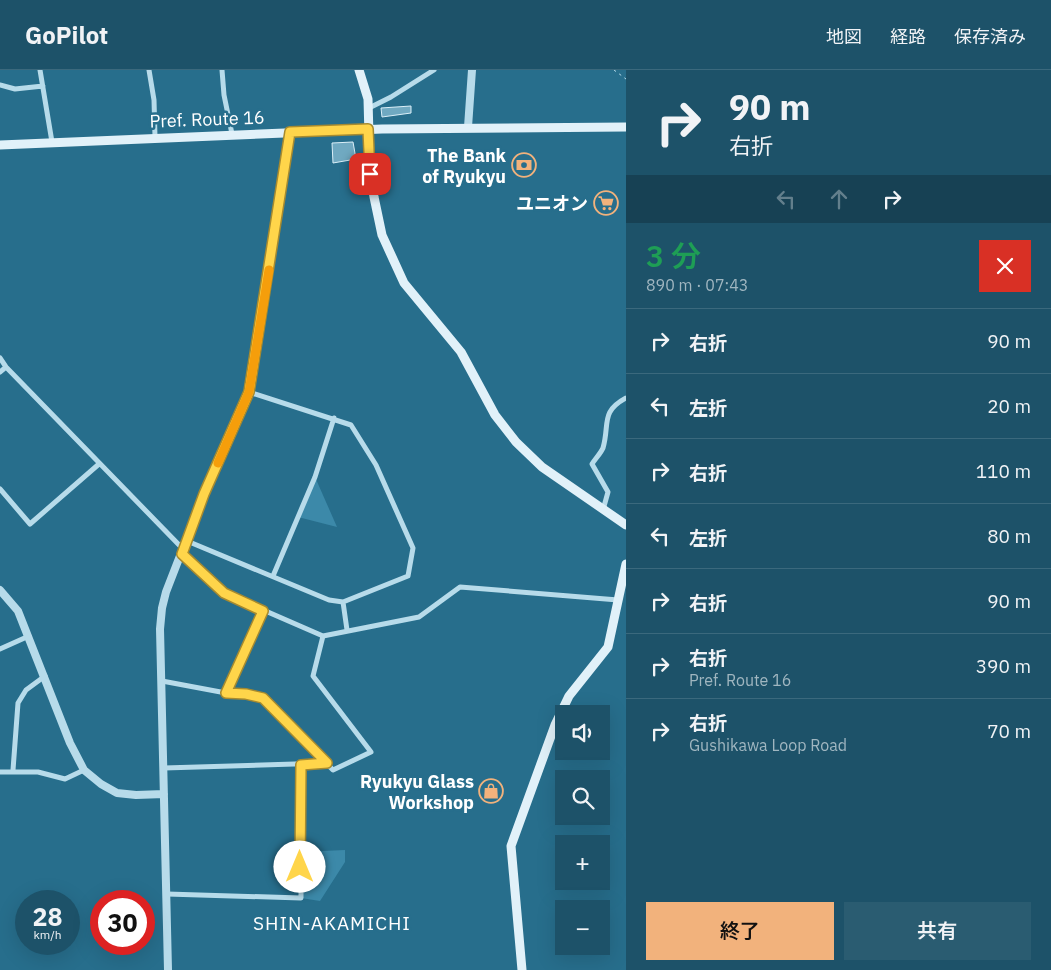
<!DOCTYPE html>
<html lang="ja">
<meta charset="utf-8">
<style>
:root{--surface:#1d5269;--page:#2a5c71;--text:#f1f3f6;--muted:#a0b6c0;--line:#3b697d;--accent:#f2b27c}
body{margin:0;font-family:"IBM Plex Sans","Noto Sans JP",sans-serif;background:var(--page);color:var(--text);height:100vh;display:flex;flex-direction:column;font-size:19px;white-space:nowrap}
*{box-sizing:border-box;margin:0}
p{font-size:16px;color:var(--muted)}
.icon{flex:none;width:28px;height:28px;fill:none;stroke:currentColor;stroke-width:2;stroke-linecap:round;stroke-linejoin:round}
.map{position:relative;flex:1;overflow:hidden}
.sheet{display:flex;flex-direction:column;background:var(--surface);width:425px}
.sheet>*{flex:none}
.hud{background:#1d5269;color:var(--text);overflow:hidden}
.tools{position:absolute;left:555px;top:635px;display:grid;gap:10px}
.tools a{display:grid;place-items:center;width:55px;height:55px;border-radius:0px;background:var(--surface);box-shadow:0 5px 20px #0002;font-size:25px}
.speed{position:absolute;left:15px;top:820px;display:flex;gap:10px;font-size:25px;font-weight:700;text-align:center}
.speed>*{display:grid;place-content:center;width:65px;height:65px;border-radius:50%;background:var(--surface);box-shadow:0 5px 20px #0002;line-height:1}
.speed small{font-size:12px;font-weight:400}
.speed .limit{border:8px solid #d22;background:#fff;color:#111}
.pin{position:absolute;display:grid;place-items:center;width:42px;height:42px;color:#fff;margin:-21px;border-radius:10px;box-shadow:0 2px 8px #0006}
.me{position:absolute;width:55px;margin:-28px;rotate:0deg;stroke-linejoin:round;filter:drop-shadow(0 0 4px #0008)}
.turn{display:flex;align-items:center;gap:18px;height:105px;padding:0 20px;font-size:22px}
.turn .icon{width:65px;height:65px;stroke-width:2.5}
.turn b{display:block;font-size:35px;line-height:42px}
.lanes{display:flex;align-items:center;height:48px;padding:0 20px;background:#0003;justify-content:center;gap:25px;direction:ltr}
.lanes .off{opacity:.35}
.round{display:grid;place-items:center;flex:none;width:52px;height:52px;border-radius:0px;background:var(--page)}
.summary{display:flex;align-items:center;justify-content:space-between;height:85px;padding:0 20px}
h1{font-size:30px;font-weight:600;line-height:38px;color:#1e9e55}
.button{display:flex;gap:10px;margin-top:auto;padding:10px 20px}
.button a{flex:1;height:58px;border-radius:0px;background:var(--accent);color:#111;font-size:20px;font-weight:600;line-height:58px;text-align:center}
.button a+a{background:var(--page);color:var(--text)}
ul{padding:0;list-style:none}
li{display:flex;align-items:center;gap:15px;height:65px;padding:0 20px;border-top:1px solid var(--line)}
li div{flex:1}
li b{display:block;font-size:19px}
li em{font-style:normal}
header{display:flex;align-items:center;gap:30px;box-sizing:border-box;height:70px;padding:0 25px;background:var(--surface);border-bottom:1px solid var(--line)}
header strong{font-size:24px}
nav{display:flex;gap:28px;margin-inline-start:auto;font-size:18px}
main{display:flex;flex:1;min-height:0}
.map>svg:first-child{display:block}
.green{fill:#3c89a9}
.building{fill:#70a9c1;stroke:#dbeff8}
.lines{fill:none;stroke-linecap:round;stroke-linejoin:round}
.path{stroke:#b7dbea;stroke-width:1;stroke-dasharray:2.5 4;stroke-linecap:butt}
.minor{stroke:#b7dbea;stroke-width:5}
.tertiary{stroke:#b7dbea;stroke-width:8}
.secondary{stroke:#e1f1f9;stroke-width:9}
.route-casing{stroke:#a68a30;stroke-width:12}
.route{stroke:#ffd54a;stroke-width:9}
.slow{stroke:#f59e0b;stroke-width:9}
.labels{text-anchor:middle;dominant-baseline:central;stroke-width:5;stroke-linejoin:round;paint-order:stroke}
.street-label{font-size:18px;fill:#fff;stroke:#276e8c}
.poi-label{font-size:18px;font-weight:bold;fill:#fff;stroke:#276e8c;text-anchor:end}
.neighbourhood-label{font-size:19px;letter-spacing:1px;fill:#fff;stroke:#276e8c}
</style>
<header>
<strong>GoPilot</strong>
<nav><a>地図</a><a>経路</a><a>保存済み</a></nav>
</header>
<main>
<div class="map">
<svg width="626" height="900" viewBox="0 0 626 900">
<rect width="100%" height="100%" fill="#276e8c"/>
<path class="green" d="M315,407L337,457L298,447Z
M345,780V792L320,831L301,828L300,782Z"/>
<path class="building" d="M411,36V43L382,47L381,38Z
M353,72L356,89L333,93L332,73Z"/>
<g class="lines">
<path class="path" d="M614,0L626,9"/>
<path class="minor" d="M40,0L52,72
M149,0L154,30L155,67
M222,0L224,25L232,64
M0,15L15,19L43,16
M369,38L391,27L434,0
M0,288L6,297L183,479
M0,302L6,297
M0,419L30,454L99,394
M603,440L608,422L592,394C595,389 601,383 603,378C610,354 600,342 626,328
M187,471L329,530L343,532L408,506L413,478L376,395L351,355L249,322
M182,484L224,523L323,566L419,547L460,517L618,530
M273,506L315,407L334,348
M343,532L347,560
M0,579L29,566
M162,611L226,623L246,624L263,629L333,700L371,682L313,606L323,566
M226,623L263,541
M164,698L327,693
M13,700L18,633L26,620L45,606
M0,702H38L65,709L84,700
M167,824L301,828V695"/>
<path class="tertiary" d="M468,57L472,0
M0,520L18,541L70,673L84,700L101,714L117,723L136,725L164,724
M168,900L160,559L162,538L166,522L204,424L249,322L290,62"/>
<path class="secondary" d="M359,0L368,29L370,104L374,127L382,165L404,213L461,282L495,345L516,372L542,397L626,455
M0,75L382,59L626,57
M522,900L511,776L555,655L569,626L608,577L626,494"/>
</g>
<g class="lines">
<g class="route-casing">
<path id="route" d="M300,797L301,695L327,693L263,628L246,624L226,623L263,541L224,523L182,484L204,424L249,322L290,62L368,59L370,104"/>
</g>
<use href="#route" class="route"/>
<path class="slow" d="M218,393L249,322L269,200"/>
</g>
<defs>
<g id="bank-ring" transform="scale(1.25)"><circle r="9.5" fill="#276e8c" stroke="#f2b27c" stroke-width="1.5"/><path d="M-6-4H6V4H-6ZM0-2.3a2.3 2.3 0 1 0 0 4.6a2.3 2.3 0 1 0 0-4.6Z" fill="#f2b27c"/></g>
<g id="supermarket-ring" transform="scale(1.25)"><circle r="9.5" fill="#276e8c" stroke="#f2b27c" stroke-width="1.5"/><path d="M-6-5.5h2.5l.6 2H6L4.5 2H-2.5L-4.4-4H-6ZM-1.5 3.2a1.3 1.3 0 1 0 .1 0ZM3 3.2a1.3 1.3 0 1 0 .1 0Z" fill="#f2b27c"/></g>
<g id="shop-ring" transform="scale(1.25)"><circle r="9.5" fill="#276e8c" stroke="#f2b27c" stroke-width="1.5"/><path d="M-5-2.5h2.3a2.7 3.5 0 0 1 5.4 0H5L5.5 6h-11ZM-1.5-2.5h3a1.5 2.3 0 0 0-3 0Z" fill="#f2b27c"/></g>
</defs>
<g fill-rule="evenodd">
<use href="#bank-ring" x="524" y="95"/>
<use href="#supermarket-ring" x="606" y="133"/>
<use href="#shop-ring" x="491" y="721"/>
</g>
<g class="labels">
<g class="street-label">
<text transform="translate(207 49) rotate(-2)">Pref. Route 16</text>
</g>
<g class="poi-label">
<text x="506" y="85">The Bank<tspan x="506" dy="21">of Ryukyu</tspan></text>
<text x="588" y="133">ユニオン</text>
<text x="474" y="711">Ryukyu Glass<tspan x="474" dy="21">Workshop</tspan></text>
</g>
<g class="neighbourhood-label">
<text x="332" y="853">SHIN-AKAMICHI</text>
</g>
</g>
</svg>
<div class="tools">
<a><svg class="icon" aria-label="sound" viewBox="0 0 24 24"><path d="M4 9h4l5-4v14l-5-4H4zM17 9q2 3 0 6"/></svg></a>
<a><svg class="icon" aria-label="search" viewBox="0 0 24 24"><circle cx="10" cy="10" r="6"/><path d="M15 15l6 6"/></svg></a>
<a>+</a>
<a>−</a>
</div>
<div class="speed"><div>28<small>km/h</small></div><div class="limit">30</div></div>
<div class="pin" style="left:370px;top:104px;background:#d93025"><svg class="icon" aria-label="arrive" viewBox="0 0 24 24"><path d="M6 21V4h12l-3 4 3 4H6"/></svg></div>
<svg class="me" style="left:300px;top:797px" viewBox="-20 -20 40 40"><circle r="19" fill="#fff"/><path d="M0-13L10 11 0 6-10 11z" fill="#ffd54a"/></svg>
</div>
<section class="sheet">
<div class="hud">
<div class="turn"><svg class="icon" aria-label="right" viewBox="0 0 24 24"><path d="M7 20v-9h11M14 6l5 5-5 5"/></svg><div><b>90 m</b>右折</div></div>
<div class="lanes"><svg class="icon off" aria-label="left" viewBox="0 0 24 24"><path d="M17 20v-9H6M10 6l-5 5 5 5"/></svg><svg class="icon off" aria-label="ahead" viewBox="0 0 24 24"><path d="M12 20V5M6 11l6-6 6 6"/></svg><svg class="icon" aria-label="right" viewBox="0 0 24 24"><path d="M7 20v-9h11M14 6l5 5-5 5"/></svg></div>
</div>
<div class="summary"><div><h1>3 分</h1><p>890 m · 07:43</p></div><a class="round" style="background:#d93025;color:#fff"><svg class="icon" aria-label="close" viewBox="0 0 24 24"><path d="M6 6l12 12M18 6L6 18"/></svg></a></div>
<ul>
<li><svg class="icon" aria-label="right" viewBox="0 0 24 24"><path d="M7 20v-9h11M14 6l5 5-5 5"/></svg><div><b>右折</b></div><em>90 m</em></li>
<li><svg class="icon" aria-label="left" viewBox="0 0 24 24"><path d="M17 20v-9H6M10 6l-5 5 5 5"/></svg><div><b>左折</b></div><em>20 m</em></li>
<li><svg class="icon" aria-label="right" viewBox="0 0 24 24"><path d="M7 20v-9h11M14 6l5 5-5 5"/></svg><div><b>右折</b></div><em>110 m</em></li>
<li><svg class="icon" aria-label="left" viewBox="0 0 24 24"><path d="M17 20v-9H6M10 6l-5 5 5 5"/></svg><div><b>左折</b></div><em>80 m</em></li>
<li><svg class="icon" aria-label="right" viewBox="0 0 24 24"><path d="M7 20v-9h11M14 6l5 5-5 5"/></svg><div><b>右折</b></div><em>90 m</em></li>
<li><svg class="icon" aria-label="right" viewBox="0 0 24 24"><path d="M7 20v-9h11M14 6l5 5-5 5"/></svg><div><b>右折</b><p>Pref. Route 16</p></div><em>390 m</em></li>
<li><svg class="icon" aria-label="right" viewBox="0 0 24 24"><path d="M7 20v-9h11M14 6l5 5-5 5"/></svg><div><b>右折</b><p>Gushikawa Loop Road</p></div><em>70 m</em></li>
</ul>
<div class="button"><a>終了</a><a>共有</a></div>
</section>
</main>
